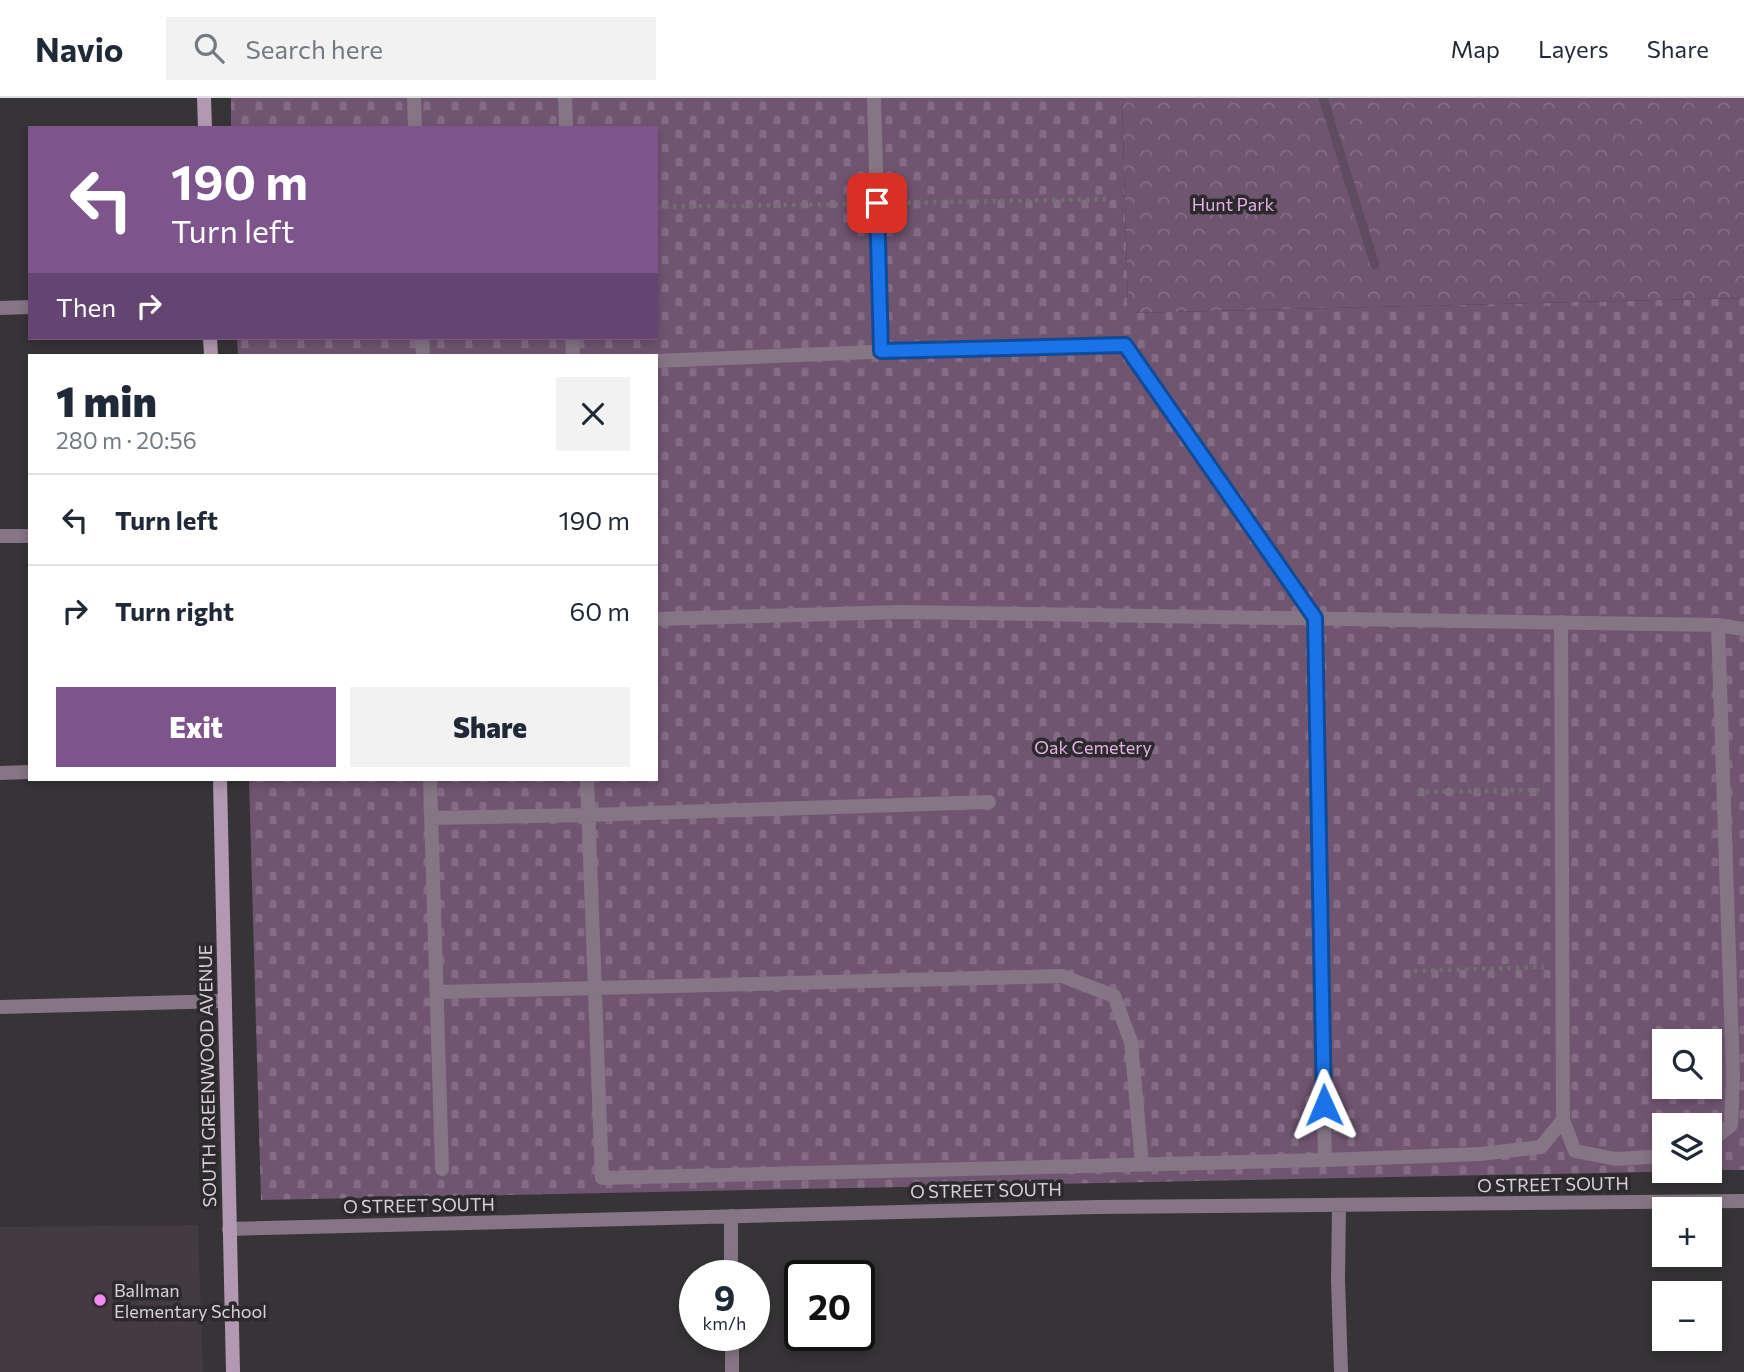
<!DOCTYPE html>
<meta charset="utf-8">
<style>
:root{--surface:#fff;--page:#f2f2f3;--text:#1f2937;--muted:#747a83;--line:#e0e1e3;--accent:#7d558c}
body{margin:0;font-family:Commissioner,sans-serif;background:var(--page);color:var(--text);height:100vh;display:flex;flex-direction:column;font-size:26px;white-space:nowrap}
*{box-sizing:border-box;margin:0}
p{font-size:23px;color:var(--muted)}
.icon{flex:none;width:38px;height:38px;fill:none;stroke:currentColor;stroke-width:2;stroke-linecap:round;stroke-linejoin:round}
.map{position:relative;flex:1;overflow:hidden}
.panel{position:absolute;left:28px;top:256px;width:630px;height:427px;display:flex;flex-direction:column;background:var(--surface);border-radius:0px;box-shadow:0 4px 10px #0003}
.panel>*{flex:none}
.guide{position:absolute;left:28px;top:28px;width:630px;height:214px;border-radius:0px;box-shadow:0 4px 10px #0003;background:#7d558c;color:#fff;overflow:hidden}
.fabs{position:absolute;left:1652px;top:931px;display:grid;gap:14px}
.fabs a{display:grid;place-items:center;width:70px;height:70px;border-radius:0px;background:var(--surface);box-shadow:0 4px 10px #0003;font-size:35px}
.speed{position:absolute;left:679px;top:1162px;display:flex;gap:14px;font-size:35px;font-weight:700;text-align:center}
.speed>*{display:grid;place-content:center;width:91px;height:91px;border-radius:50%;background:var(--surface);box-shadow:0 4px 10px #0003;line-height:1}
.speed small{font-size:18px;font-weight:400}
.speed .limit{border:4px solid #111;border-radius:10px;background:#fff;color:#111}
.pin{position:absolute;display:grid;place-items:center;width:60px;height:60px;color:#fff;margin:-30px;border-radius:14px;box-shadow:0 4px 10px #0006}
.me{position:absolute;width:77px;margin:-38px;rotate:359deg;stroke-linejoin:round;filter:drop-shadow(0 0 5px #0008)}
.turn{display:flex;align-items:center;gap:24px;height:147px;padding:0 28px;font-size:32px}
.turn .icon{width:91px;height:91px;stroke-width:2.5}
.turn b{display:block;font-size:49px;line-height:60px}
.then{display:flex;align-items:center;height:66px;padding:0 28px;background:#0003;gap:14px;font-size:26px}
.round{display:grid;place-items:center;flex:none;width:74px;height:74px;border-radius:0px;background:var(--page)}
.summary{display:flex;align-items:center;justify-content:space-between;height:119px;padding:0 28px}
h1{font-size:42px;font-weight:800;line-height:52px}
.button{display:flex;gap:14px;margin-top:auto;padding:14px 28px}
.button a{flex:1;height:80px;border-radius:0px;background:var(--accent);color:#fff;font-size:28px;font-weight:800;line-height:80px;text-align:center}
.button a+a{background:var(--page);color:var(--text)}
ul{padding:0;list-style:none}
li{display:flex;align-items:center;gap:21px;height:91px;padding:0 28px;border-top:2px solid var(--line)}
li div{flex:1}
li b{display:block;font-size:26px}
li em{font-style:normal}
header{display:flex;align-items:center;gap:42px;box-sizing:border-box;height:98px;padding:0 35px;background:var(--surface);border-bottom:2px solid var(--line)}
header strong{font-size:33px}
nav{display:flex;gap:38px;margin-inline-start:auto;font-size:24px}
.search{width:490px;height:63px;background:var(--page);display:flex;align-items:center;gap:18px;box-sizing:border-box;padding:0 24px;border-radius:0px;color:var(--muted);font-size:26px}
.map>svg:first-child{display:block}
.built{fill:#423b42}
.cemetery{fill:url(#cemetery-stones);fill-rule:evenodd}
.park{fill:url(#park-crowns)}
.lines{fill:none;stroke-linecap:round;stroke-linejoin:round}
.stream{stroke:#604c61;stroke-width:9}
.path{stroke:#716f71;stroke-width:4.5;stroke-dasharray:3.5 5;stroke-linecap:butt}
.lane{stroke:#857585;stroke-width:14}
.street{stroke:#857585;stroke-width:14}
.secondary{stroke:#b299b1;stroke-width:14}
.route-casing{stroke:#114b97;stroke-width:18}
.route{stroke:#1a73e8;stroke-width:12}
.poi-dot{fill:#f18af3;stroke:#2c2a2c;stroke-width:2.5}
.labels{text-anchor:middle;dominant-baseline:central;stroke-width:7;stroke-linejoin:round;paint-order:stroke}
.park-label{font-size:18px;fill:#e8b1e8;stroke:#2c2a2c}
.street-label{font-size:18px;fill:#d5d3d5;stroke:#2c2a2c}
.poi-label{font-size:18px;fill:#d5d3d5;stroke:#2c2a2c;text-anchor:start}
</style>
<header>
<strong>Navio</strong>
<div class="search"><svg class="icon" aria-label="search" viewBox="0 0 24 24"><circle cx="10" cy="10" r="6"/><path d="M15 15l6 6"/></svg>Search here</div>
<nav><a>Map</a><a>Layers</a><a>Share</a></nav>
</header>
<div class="map">
<svg width="1744" height="1274" viewBox="0 0 1744 1274">
<defs>
<pattern id="cemetery-stones" width="16" height="16" patternUnits="userSpaceOnUse" patternTransform="scale(1.75)"><rect width="16" height="16" fill="#705570"/><path d="M2 7V4a2 2 0 0 1 4 0v3zM10 15v-3a2 2 0 0 1 4 0v3z" fill="#846d84"/></pattern>
<pattern id="park-crowns" width="20" height="18" patternUnits="userSpaceOnUse" patternTransform="scale(1.75)"><rect width="20" height="18" fill="#705570"/><path d="M2 6a3 3 0 1 1 6 0M12 15a3 3 0 1 1 6 0" fill="none" stroke="#846d84"/></pattern>
</defs>
<rect width="100%" height="100%" fill="#363436"/>
<path class="built" d="M198,1127L203,1274H0V1129Z"/>
<path class="cemetery" d="M231,0H1122L1128,215L1744,200V1072H1710V1027H1664V1073H1691L261,1102L249,681H656V257H238L237,240H656V30H231ZM1664,943H1710V989H1664Z"/>
<path class="park" d="M1122,0H1744V200L1128,215Z"/>
<g class="lines">
<path class="stream" d="M1323,0L1375,167"/>
<path class="path" d="M899,105L1106,101
M656,109L858,106
M1417,694L1540,692
M1414,873L1544,869"/>
<path class="lane" d="M414,0L415,30
M565,0L566,30
M874,0L881,253
M0,210L30,209
M422,240L423,257
M572,240L573,257
M656,263L922,252L1125,248L1315,520L1325,1062
M656,521L901,514L1718,527L1744,531
M0,675L30,674
M430,681L442,1071
M587,681L602,1080L1325,1062L1480,1056L1541,1049L1563,1022L1561,524
M431,720L589,717L989,704
M437,894L1062,878L1114,898L1131,944L1142,1066
M1563,1022L1575,1053L1616,1061L1664,1058
M1710,1044L1731,1027L1733,977L1718,527"/>
<path class="street" d="M0,438H30
M0,909L225,903
M1339,1107L1338,1181L1341,1274
M731,1118V1178
M229,1131L1097,1109L1744,1103
M732,1237V1274"/>
<path class="secondary" d="M204,0L205,30
M210,240L211,257
M220,681L233,1274"/>
</g>
<g class="lines">
<g class="route-casing">
<path id="route" d="M877,105L881,253L1125,247L1315,520L1324,1007"/>
</g>
<use href="#route" class="route"/>
</g>
<circle class="poi-dot" cx="100" cy="1202" r="7"/>
<g class="labels">
<g class="park-label">
<text x="1233" y="106">Hunt Park</text>
<text x="1093" y="649">Oak Cemetery</text>
</g>
<g class="street-label">
<text transform="translate(207 978) rotate(-91)">SOUTH GREENWOOD AVENUE</text>
<text transform="translate(1553 1086) rotate(-1)">O STREET SOUTH</text>
<text transform="translate(986 1092) rotate(-1)">O STREET SOUTH</text>
<text transform="translate(419 1107) rotate(-1)">O STREET SOUTH</text>
</g>
<g class="poi-label">
<text x="114" y="1192">Ballman<tspan x="114" dy="21">Elementary School</tspan></text>
</g>
</g>
</svg>
<div class="fabs">
<a><svg class="icon" aria-label="search" viewBox="0 0 24 24"><circle cx="10" cy="10" r="6"/><path d="M15 15l6 6"/></svg></a>
<a><svg class="icon" aria-label="layers" viewBox="0 0 24 24"><path d="M12 4l9 5-9 5-9-5zM3 14l9 5 9-5"/></svg></a>
<a>+</a>
<a>−</a>
</div>
<div class="speed"><div>9<small>km/h</small></div><div class="limit">20</div></div>
<div class="pin" style="left:877px;top:105px;background:#d93025"><svg class="icon" aria-label="arrive" viewBox="0 0 24 24"><path d="M6 21V4h12l-3 4 3 4H6"/></svg></div>
<svg class="me" style="left:1324px;top:1007px" viewBox="-20 -20 40 40"><path d="M0-17L14 15 0 8-14 15z" fill="#1a73e8" stroke="#fff" stroke-width="4"/></svg>
<div class="guide">
<div class="turn"><svg class="icon" aria-label="left" viewBox="0 0 24 24"><path d="M17 20v-9H6M10 6l-5 5 5 5"/></svg><div><b>190 m</b>Turn left</div></div>
<div class="then">Then<svg class="icon" aria-label="right" viewBox="0 0 24 24"><path d="M7 20v-9h11M14 6l5 5-5 5"/></svg></div>
</div>
<section class="panel">
<div class="summary"><div><h1>1 min</h1><p>280 m · 20:56</p></div><a class="round"><svg class="icon" aria-label="close" viewBox="0 0 24 24"><path d="M6 6l12 12M18 6L6 18"/></svg></a></div>
<ul>
<li><svg class="icon" aria-label="left" viewBox="0 0 24 24"><path d="M17 20v-9H6M10 6l-5 5 5 5"/></svg><div><b>Turn left</b></div><em>190 m</em></li>
<li><svg class="icon" aria-label="right" viewBox="0 0 24 24"><path d="M7 20v-9h11M14 6l5 5-5 5"/></svg><div><b>Turn right</b></div><em>60 m</em></li>
</ul>
<div class="button"><a>Exit</a><a>Share</a></div>
</section>
</div>
